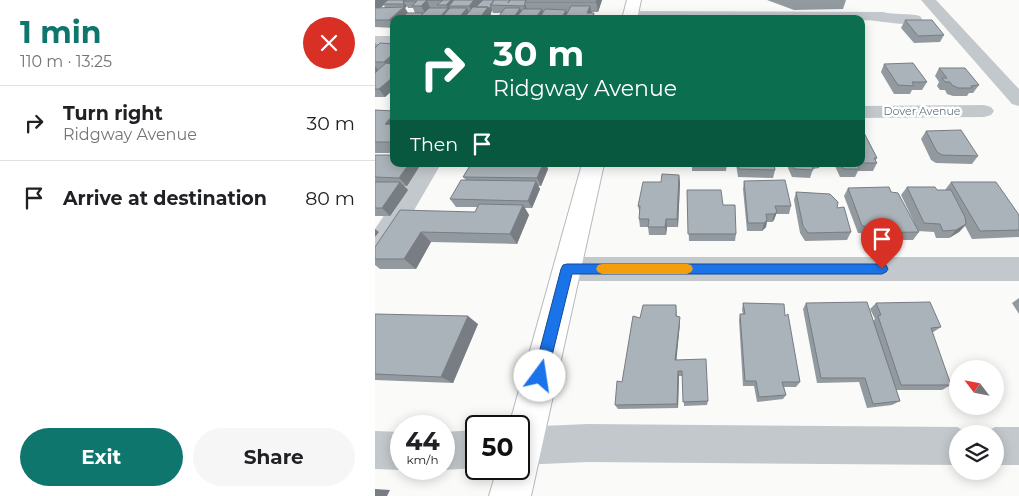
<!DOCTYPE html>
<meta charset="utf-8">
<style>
:root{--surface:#fff;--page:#f6f6f6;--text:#202124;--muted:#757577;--line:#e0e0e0;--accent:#0f766e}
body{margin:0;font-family:Montserrat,sans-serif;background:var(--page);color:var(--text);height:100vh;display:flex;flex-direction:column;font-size:19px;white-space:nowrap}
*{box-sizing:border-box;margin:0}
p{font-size:16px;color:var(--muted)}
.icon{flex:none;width:28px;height:28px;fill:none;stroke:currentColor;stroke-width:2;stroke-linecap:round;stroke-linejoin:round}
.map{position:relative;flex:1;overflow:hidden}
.sheet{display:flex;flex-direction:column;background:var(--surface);width:375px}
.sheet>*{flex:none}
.guide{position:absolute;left:15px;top:15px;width:475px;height:152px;border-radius:10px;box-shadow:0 2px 12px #0003;background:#0b6e4f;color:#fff;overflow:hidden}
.needle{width:32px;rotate:302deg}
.buttons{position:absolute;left:574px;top:360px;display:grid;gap:10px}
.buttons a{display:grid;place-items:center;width:55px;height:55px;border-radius:50%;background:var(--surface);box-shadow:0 2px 12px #0003;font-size:25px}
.speed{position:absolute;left:15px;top:415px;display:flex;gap:10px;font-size:25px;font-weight:700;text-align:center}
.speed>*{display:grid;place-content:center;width:65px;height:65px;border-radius:50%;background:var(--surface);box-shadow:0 2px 12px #0003;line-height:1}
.speed small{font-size:12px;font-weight:400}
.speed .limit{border:2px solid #111;border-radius:8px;background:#fff;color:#111}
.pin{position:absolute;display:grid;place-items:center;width:42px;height:42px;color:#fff;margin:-51px -21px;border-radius:50% 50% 50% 0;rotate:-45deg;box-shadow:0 0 5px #0007}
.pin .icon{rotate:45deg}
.me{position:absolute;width:55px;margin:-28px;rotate:14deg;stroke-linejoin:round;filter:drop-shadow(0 0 4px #0008)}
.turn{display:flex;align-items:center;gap:18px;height:105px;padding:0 20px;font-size:22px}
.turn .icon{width:65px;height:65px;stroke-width:2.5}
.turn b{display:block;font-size:35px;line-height:42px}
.then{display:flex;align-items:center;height:48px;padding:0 20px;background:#0003;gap:10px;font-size:19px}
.round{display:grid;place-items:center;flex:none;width:52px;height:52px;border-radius:26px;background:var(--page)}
.head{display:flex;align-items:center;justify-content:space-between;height:85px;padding:0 20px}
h1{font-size:30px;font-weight:700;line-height:38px;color:var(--accent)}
.primary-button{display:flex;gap:10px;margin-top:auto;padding:10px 20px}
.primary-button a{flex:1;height:58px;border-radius:30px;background:var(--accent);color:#fff;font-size:20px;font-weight:700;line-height:58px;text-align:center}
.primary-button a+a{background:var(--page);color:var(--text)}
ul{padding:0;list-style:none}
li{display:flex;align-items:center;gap:15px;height:75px;padding:0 20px;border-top:1px solid var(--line)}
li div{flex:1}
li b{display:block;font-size:19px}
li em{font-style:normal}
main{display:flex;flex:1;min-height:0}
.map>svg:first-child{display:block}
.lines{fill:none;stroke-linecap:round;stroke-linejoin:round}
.major-casing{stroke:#b5babe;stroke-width:2}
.minor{fill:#c3c8cc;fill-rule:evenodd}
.major{fill:#fff;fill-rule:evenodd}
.wall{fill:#929a9f;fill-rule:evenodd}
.shaded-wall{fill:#777d82}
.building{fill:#aab3b9;stroke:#777d82}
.route{fill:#1a73e8;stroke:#114b97}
.slow{fill:#f59e0b}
.labels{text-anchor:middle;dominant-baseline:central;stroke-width:5;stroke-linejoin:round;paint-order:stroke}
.far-street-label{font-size:11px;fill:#657683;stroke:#fff}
</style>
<main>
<section class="sheet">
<div class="head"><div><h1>1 min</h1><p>110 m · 13:25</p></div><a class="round" style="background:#d93025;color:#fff"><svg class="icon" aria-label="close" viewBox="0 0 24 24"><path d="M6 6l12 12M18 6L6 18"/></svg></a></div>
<ul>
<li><svg class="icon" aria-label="right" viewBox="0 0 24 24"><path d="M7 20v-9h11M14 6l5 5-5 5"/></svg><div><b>Turn right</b><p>Ridgway Avenue</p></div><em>30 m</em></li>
<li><svg class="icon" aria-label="arrive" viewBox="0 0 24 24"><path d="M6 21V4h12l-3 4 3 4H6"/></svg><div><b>Arrive at destination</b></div><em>80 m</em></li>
</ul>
<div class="primary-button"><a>Exit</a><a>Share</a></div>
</section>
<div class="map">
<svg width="644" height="496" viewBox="0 0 644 496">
<rect width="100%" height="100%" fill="#fafaf8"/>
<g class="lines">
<g class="major-casing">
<path id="major" d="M252,0H266L262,19H247Z
M207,164H229L156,496H114L122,469H144V426H134Z"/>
</g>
<path class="minor" d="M546,0H561L644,89V106L637,104Z
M255,11L508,12C520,15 533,13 545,16L547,19L545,22C526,27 506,20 486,20V19L250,18L248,15L250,12Z
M0,36H19V46H0Z
M609,105L616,107L619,111L616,115L609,117L486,118V106Z
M43,164H66L10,260L0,263V229Z
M192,257H644V281H192L182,278L178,269L182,260Z
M213,424L582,427L596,434H582V465L213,462L144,465V427Z
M620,427H644V465H620V434H606Z
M101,430V468L69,470L65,469H69V432Z
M0,431L26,432V469H30L26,470L0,469Z"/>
<use href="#major" class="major"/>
</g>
<path class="wall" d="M0,0H227L223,12H217V13H219L220,19H122L126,13H118L117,10L116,13V14L113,19H19V28L0,27ZM9,5L10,8H18H5ZM32,6L33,8H38L40,13H33L30,8Z
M392,0H471L468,9L419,10Z
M530,20L569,35L565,42L539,43L526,28Z
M0,43L3,45L19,44V91L18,90L10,97H0Z
M509,64L552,82L547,90H537L535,94H519L506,72Z
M564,68L604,85L598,93H594L592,96H578L572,94L570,90H565L562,86L564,82L560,76Z
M0,110L19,111V153H0Z
M486,127L502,158L500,161L502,163L498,171H483L480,177H465L460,166H457L456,164H486Z
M551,131L603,156L597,164L561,163L556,160L546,139Z
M0,155L19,164H46L32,186H29L33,190L15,216H0Z
M63,164H171L173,169L166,186H163L165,189L157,208H150L154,215L142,244L56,242L41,269H5L0,265V247L100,212L102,207H81L75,199L91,180L88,177L96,164Z
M317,164H352L351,171H317Z
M361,164H402L401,165H399L400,170L398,178L363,177Z
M414,164H446L444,168L438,169L435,178L417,177L413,168Z
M304,175L305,183L303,227H292L291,235H274L273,227H265L264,219L265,214L263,206L286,182Z
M369,181L416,206L414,214H401L399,220L397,222H392L391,227L387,231H372L368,189Z
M576,182L644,215V237L597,239L590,226L584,232L574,238H561L559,232L543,231L544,232L538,240H486V233H483L469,196L473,188L516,192L540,224L526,195L532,187L562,190H570Z
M312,190L348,205L361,234L360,241H314Z
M421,192L462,208L476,232L472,240L430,241L425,233L419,200Z
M644,298V314L637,303Z
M368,303L410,316L425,382L421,387H409L411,395L408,399L382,402L379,386H368L364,320L365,314H368L367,310Z
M431,303L498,321L500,319L495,309L501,303L566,327L557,333L576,385L567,390H521L525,401L517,405L492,408L484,382L442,383L428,309Z
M301,305L302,316L305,317V323L301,360L333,401L332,405L309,406L308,376H304L303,408L243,409L240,405L247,382L265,318Z
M0,314L103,324L78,383L0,380Z"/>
<path class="shaded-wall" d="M1,0H15L8,4L9,5L0,12V1Z
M52,0L55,8L50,13L46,6Z
M76,0H87L74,6L76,11L74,19H63L73,9L71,5Z
M99,0H108L97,13L94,6Z
M222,0H227L223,12L221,2Z
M29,3L32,6L30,8L34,15L29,19H19V27L14,20L29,7L28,4Z
M150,4L153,11L151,13L149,6Z
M215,6L217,14L212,13Z
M113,7H116L117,10L116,13V14L113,19H104Z
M92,8L96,16L93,19H83Z
M145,8L148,16L146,19H138Z
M167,9L169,17L168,19H160Z
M191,10L193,17L192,19H186Z
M19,53V59H15L19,65L14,70L9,62Z
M0,66L6,74L0,79Z
M19,76V88H17L18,90L10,97L4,89Z
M19,114V135L10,124Z
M34,164H46L32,186L24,178Z
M166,164H171L173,169L166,186L162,178Z
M304,175L305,183L303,227L302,219Z
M161,181L165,189L157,208L153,201Z
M25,182L33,190L15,216L7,208Z
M148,205L154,215L142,244L135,234Z
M402,212L399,220L397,222L399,214Z
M291,219L292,227L291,235L290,227Z
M392,220L391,227L387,231L389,223Z
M591,224L584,232L574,238L581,230Z
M0,229L4,232L0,237Z
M46,232L56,242L41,269L29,259Z
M93,316L103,324L78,383L66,377Z
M305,317V323L301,365L300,360Z
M303,371L304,376L303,408L302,404Z
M0,489L15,490L12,496H0Z"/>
<path class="building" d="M13,0H30L28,1L29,3L28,4H8Z
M30,0H76L71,5H62L68,0H52L46,6H37L42,1H28Z
M79,0H99L94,6H74Z
M108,0H119L114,9L113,7H101Z
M119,0H135L133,3L135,0H151L149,6L115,5Z
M151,0H222L221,2H150Z
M196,6H215L212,13H219L217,19H189Z
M29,7L14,20H0V8Z
M98,7H113L104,19H88Z
M54,8H73L63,19H42Z
M75,8H92L83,19H65Z
M130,8H145L138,19H122Z
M148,9H167L160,19H140Z
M170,9L191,10L186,19H164Z
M32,13H48L42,19H25Z
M530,20H557L569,35L543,36Z
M5,43L19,44V53L9,62H0V48Z
M19,55V59H15Z
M11,63L19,64V76L4,89H0V73Z
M538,63L552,82H537L539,86L523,85L509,64Z
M564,68H590L604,85L596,86L597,88H583L577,85L575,82H570L567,78H572Z
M0,110L19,111V114L10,124L19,125V140L17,142H0Z
M486,127L502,158H499L502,163H486Z
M586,130L603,156L567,155L562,152L551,131Z
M0,155H19V164H34L24,178L0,177Z
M96,164H168L162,178L88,177Z
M363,164H399L400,170L364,169Z
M417,164H437L438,170L419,169Z
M466,164H482L484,169H468Z
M287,174L304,175L302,219H291L290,227H273L274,219H264L265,206H263L268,182H286Z
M86,180L161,181L153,201L75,199Z
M410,180L416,206H400L402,212L399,214H391L392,220L389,223H373L369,181Z
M0,182H25L7,208H0Z
M576,182H621L644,215V230L605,231Z
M514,187L516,192L523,193L544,232L491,233L490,226H487L473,188Z
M532,187H560L562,190H576L590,217L591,224L581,230L568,231L565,224L549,223Z
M312,190H346L348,205H360L361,234H313Z
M421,192L455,194L463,202L462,208L469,207L476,232L433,233L428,226Z
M104,204L148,205L135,234L46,232L29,259H0V247L25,210L100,212Z
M492,302L525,401L498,404L490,378H446L431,303Z
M555,302L566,327L556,328L576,385H526L503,316L506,315L501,303Z
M368,303L409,304L410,316L413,314L425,382H407L411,395L384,397L381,381H370L365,314H370Z
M268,305H301V316L305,317L300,360L331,359L333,401L308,402L307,371H303L302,404L240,405L242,381L247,382L258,316L265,318Z
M0,314L93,316L66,377L0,374Z"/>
<path class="route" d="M192,264H507L511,265L513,269L511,272L507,274H197L172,376L170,381L165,383L160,381L158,376L186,269L188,265Z"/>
<path class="slow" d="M227,264H312L316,265L318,269L316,272L312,274H227L223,272L221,269L223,265Z"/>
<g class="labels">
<g class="far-street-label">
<text x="547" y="111">Dover Avenue</text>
</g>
</g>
</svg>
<div class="buttons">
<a><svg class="needle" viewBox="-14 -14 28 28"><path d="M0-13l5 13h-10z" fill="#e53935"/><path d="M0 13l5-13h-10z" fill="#757577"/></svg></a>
<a><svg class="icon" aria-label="layers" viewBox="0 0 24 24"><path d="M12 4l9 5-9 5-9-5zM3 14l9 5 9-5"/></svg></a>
</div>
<div class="speed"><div>44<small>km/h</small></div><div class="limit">50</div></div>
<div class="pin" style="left:507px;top:269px;background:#d93025"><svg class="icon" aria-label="arrive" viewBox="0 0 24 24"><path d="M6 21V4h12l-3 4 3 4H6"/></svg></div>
<svg class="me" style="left:165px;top:376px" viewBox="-20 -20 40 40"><circle r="19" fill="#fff"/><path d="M0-13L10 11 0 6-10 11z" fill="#1a73e8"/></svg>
<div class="guide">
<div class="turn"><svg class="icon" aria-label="right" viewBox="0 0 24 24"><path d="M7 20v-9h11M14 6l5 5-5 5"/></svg><div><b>30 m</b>Ridgway Avenue</div></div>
<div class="then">Then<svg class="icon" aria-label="arrive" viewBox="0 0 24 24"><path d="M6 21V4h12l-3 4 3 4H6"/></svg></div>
</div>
</div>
</main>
